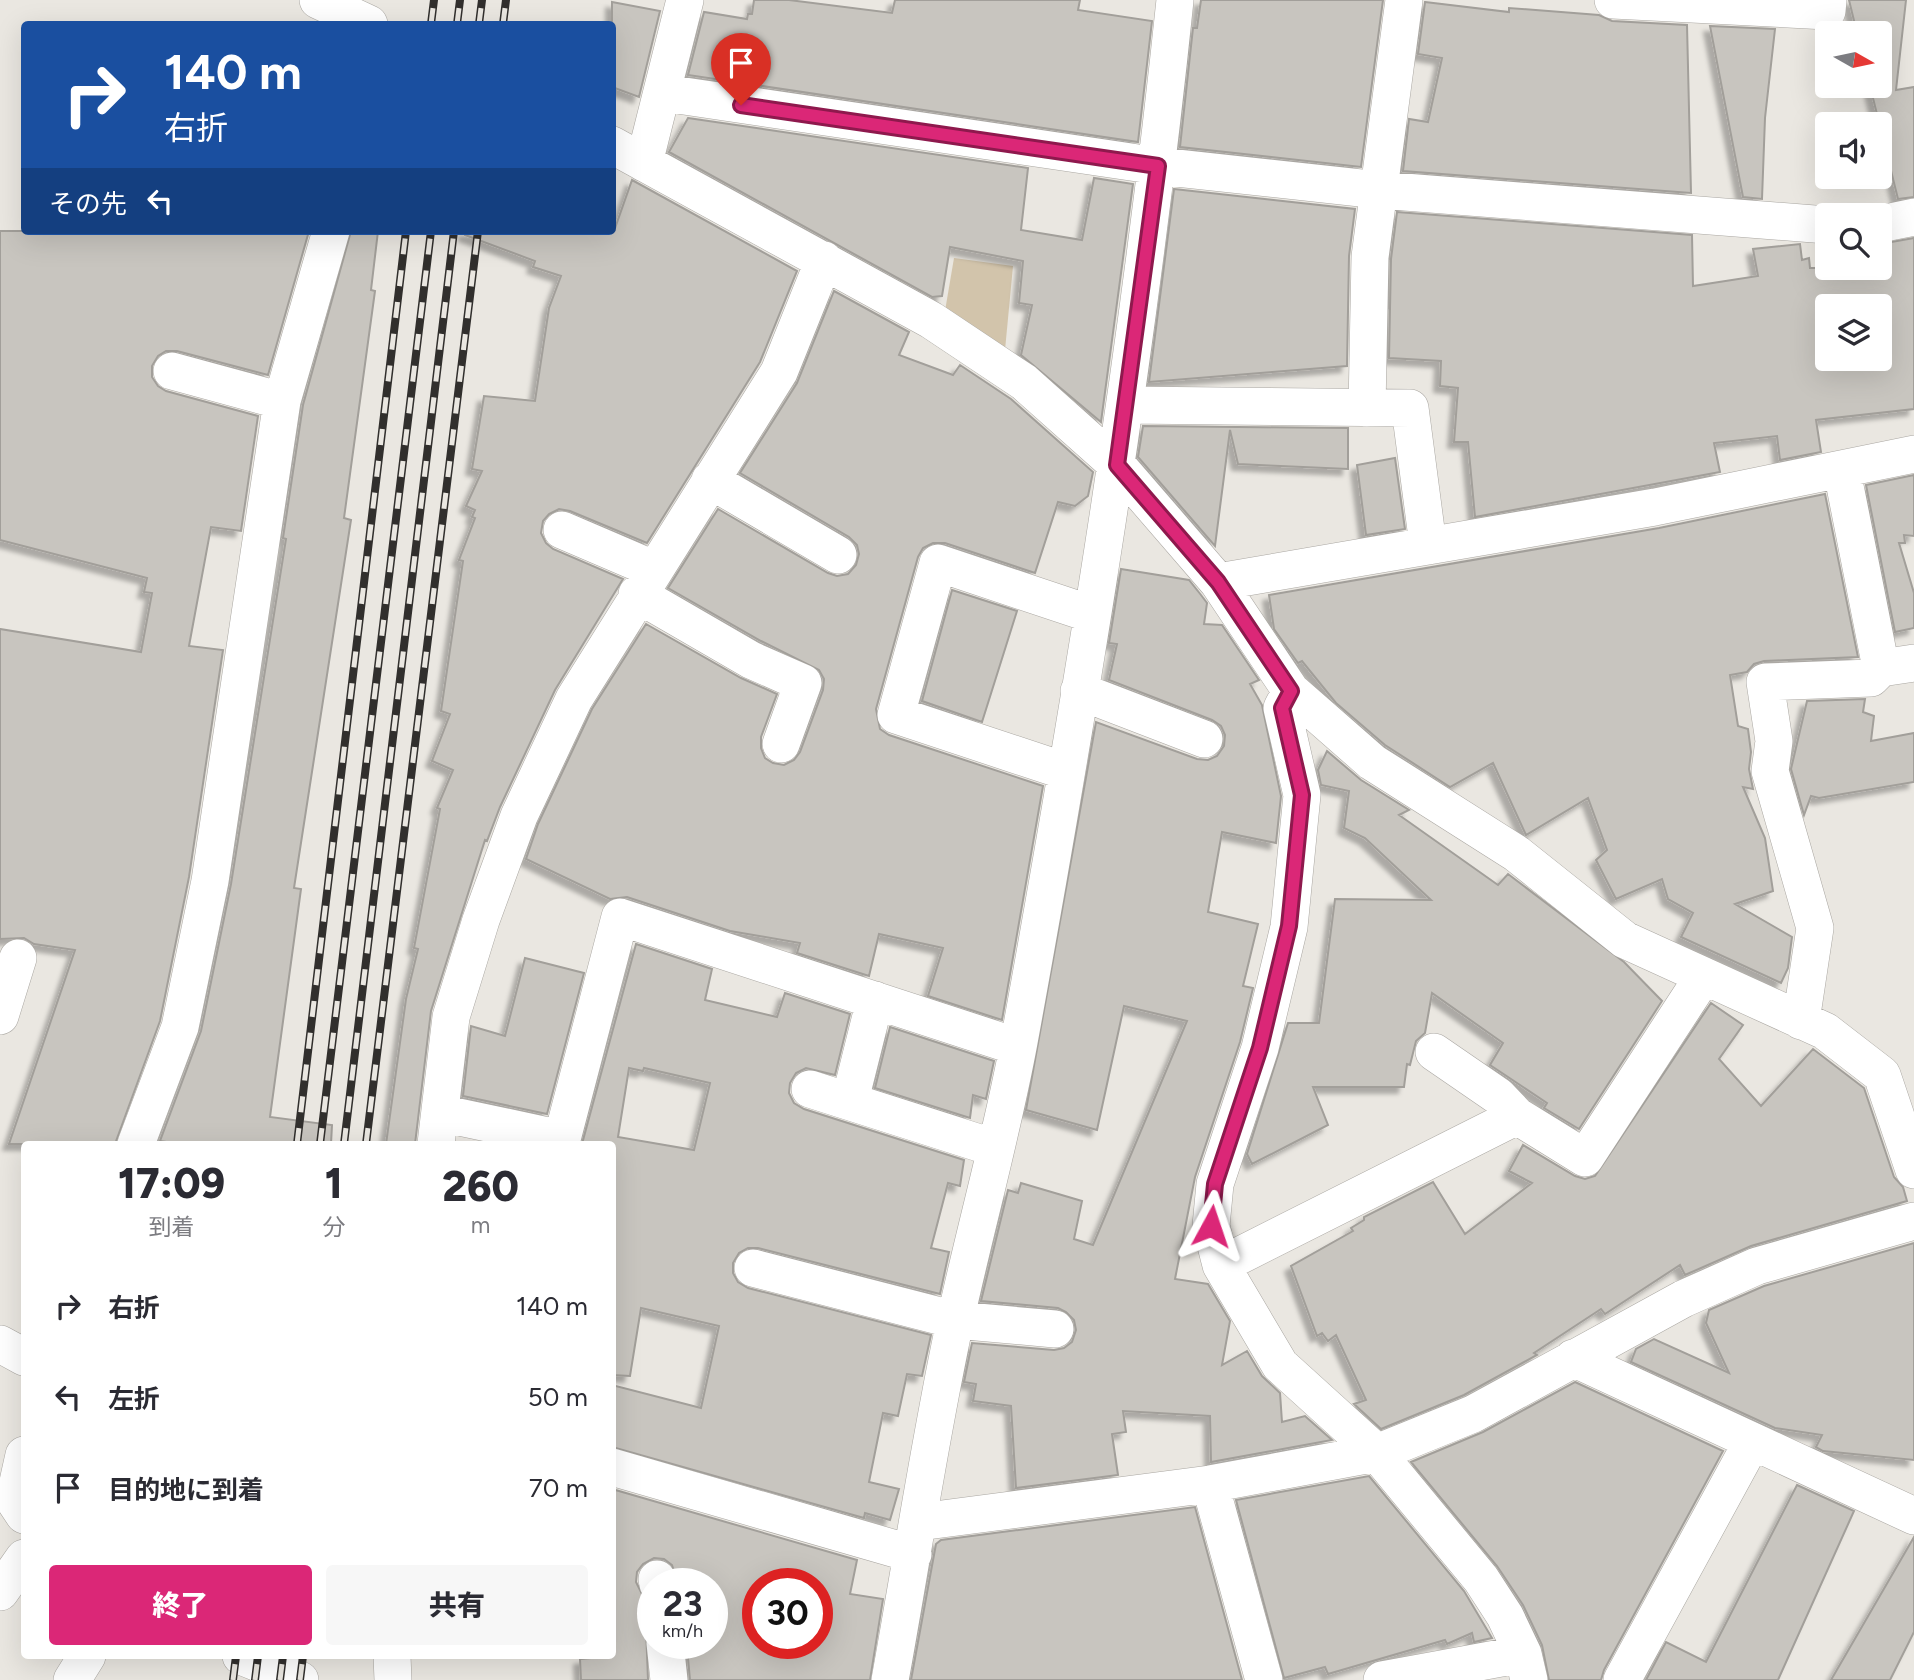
<!DOCTYPE html>
<html lang="ja">
<meta charset="utf-8">
<style>
:root{--surface:#fff;--page:#f7f7f7;--text:#2b2b33;--muted:#7c7c81;--accent:#db2777}
body{margin:0;font-family:Figtree,"Noto Sans JP",sans-serif;background:var(--page);color:var(--text);height:100vh;display:flex;flex-direction:column;font-size:26px;white-space:nowrap}
*{box-sizing:border-box;margin:0}
p{font-size:23px;color:var(--muted)}
.icon{flex:none;width:38px;height:38px;fill:none;stroke:currentColor;stroke-width:2;stroke-linecap:round;stroke-linejoin:round}
.map{position:relative;flex:1;overflow:hidden}
.side{position:absolute;left:21px;top:1141px;width:595px;height:518px;display:flex;flex-direction:column;background:var(--surface);border-radius:7px;box-shadow:0 7px 28px #0002}
.side>*{flex:none}
.guide{position:absolute;left:21px;top:21px;width:595px;height:214px;border-radius:7px;box-shadow:0 7px 28px #0002;background:#1a4fa0;color:#fff;overflow:hidden}
.needle{width:46px;rotate:99deg}
.controls{position:absolute;left:1815px;top:21px;display:grid;gap:14px}
.controls a{display:grid;place-items:center;width:77px;height:77px;border-radius:7px;background:var(--surface);box-shadow:0 7px 28px #0002;font-size:35px}
.speed{position:absolute;left:637px;top:1568px;display:flex;gap:14px;font-size:35px;font-weight:700;text-align:center}
.speed>*{display:grid;place-content:center;width:91px;height:91px;border-radius:50%;background:var(--surface);box-shadow:0 7px 28px #0002;line-height:1}
.speed small{font-size:18px;font-weight:400}
.speed .limit{border:10px solid #d22;background:#fff;color:#111}
.pin{position:absolute;display:grid;place-items:center;width:60px;height:60px;color:#fff;margin:-72px -30px;border-radius:50% 50% 50% 0;rotate:-45deg;box-shadow:0 0 7px #0007}
.pin .icon{rotate:45deg}
.me{position:absolute;width:77px;margin:-38px;rotate:5deg;stroke-linejoin:round;filter:drop-shadow(0 0 5px #0008)}
.turn{display:flex;align-items:center;gap:24px;height:147px;padding:0 28px;font-size:32px}
.turn .icon{width:91px;height:91px;stroke-width:2.5}
.turn b{display:block;font-size:49px;line-height:60px}
.then{display:flex;align-items:center;height:66px;padding:0 28px;background:#0003;gap:14px;font-size:26px}
.eta{display:flex;justify-content:space-evenly;align-items:center;height:119px;text-align:center}
.eta b{font-size:42px;font-weight:800;line-height:49px}
.primary-button{display:flex;gap:14px;margin-top:auto;padding:14px 28px}
.primary-button a{flex:1;height:80px;border-radius:7px;background:var(--accent);color:#fff;font-size:28px;font-weight:800;line-height:80px;text-align:center}
.primary-button a+a{background:var(--page);color:var(--text)}
ul{padding:0;list-style:none}
li{display:flex;align-items:center;gap:21px;height:91px;padding:0 28px}
li div{flex:1}
li b{display:block;font-size:26px}
li em{font-style:normal}
.map>svg:first-child{display:block}
.green{fill:#d2c4ab}
.building{fill:#c8c5bf;stroke:#a29f9a;stroke-width:2;fill-rule:evenodd;filter:url(#shadow)}
.lines{fill:none;stroke-linecap:round;stroke-linejoin:round}
.minor-casing{stroke:#aaa7a2;stroke-width:38}
.minor{stroke:#fff;stroke-width:37}
.rail-casing{stroke:#312f2d;stroke-width:8}
.rail{stroke:#eae7e1;stroke-width:5;stroke-dasharray:16;stroke-linecap:butt}
.route-casing{stroke:#8e194d;stroke-width:18}
.route{stroke:#db2777;stroke-width:12}
</style>
<div class="map">
<svg width="1914" height="1680" viewBox="0 0 1914 1680">
<defs>
<filter id="shadow"><feDropShadow dx="-6" dy="6" stdDeviation="2" flood-color="#0004"/></filter>
</defs>
<rect width="100%" height="100%" fill="#eae7e1"/>
<path class="green" d="M954,258L1013,266L1005,350L945,311Z"/>
<path class="building" d="M754,0H789L892,13L895,0H1080L1078,10L1152,21L1138,142L688,75L704,12L747,19L748,14H752Z
M1201,0H1383L1361,167L1180,147L1193,28H1197Z
M1849,0H1906L1896,90L1914,87V197L1898,199L1870,86H1880V33H1857Z
M612,2L660,11L639,97L612,87Z
M1425,2L1509,12V8L1599,15L1612,21L1687,25L1691,193L1403,171L1409,119L1428,122L1442,58L1418,54Z
M1710,26L1775,29L1765,118L1762,199L1743,197Z
M688,118L1028,168L1021,230L1082,240L1094,178L1133,184L1101,422L1021,355L1032,305L1019,303L1023,261L950,247L942,296L932,297L669,152Z
M632,180L797,271L760,362L647,543L570,511L559,509L549,514L543,521L541,533L546,543L553,549L623,579L555,690L500,807L487,841L485,840L431,1011L415,1144H386L406,999L418,949L414,948L440,809L437,808L453,770L432,761L450,714L441,711L463,561L459,560L475,518L472,517L475,510L466,506L482,471L472,469L484,396L535,401L549,308L561,276L533,267L535,261L465,235V231H614Z
M1174,189L1355,209L1349,256L1347,366L1149,382Z
M1397,212L1692,235L1693,286L1758,276L1753,249L1800,244L1802,260L1809,258L1810,268H1880V244L1914,238V409L1816,420L1821,452L1780,460L1777,436L1714,443L1720,472L1475,517L1468,442H1454L1458,388L1440,386L1441,361L1389,358L1391,259ZM1827,306H1880V359H1827Z
M0,231H309L268,375L177,351H166L158,356L152,366V377L158,386L166,391L258,416L241,531L211,527L189,646L223,650L189,877L160,1021L115,1144H9L75,950L34,944L24,938L0,939V629L141,652L152,593L144,592L147,578L0,540Z
M351,231H378L371,290L375,291L344,518L351,520L294,888L301,889L270,1117L332,1125L331,1144H179L160,1141L201,1031L231,884L286,539L283,538L303,405Z
M834,291L909,332L899,355L953,375L960,365L1011,399L1093,472L1088,496L1075,506L1058,502L1035,573L945,543H933L923,548L918,557L876,709L880,729L889,735L1043,786L1002,1020L928,996L943,948L879,934L869,976L797,953L800,943L730,931L627,897L610,899L526,859L538,824L592,709L646,624L741,678L777,694L761,737V748L765,758L773,763L784,765L794,760L800,752L823,690L824,679L819,670L761,641L668,588L718,509L828,573L837,576L848,574L856,565L859,554L857,545L849,537L740,473L797,383Z
M1143,426L1348,428V469L1238,464L1230,430L1215,546L1138,457Z
M1395,458L1405,529L1366,535L1357,465Z
M1914,475V536L1904,535L1905,543H1899L1914,593V628L1895,632L1866,485Z
M1825,494L1858,657L1764,661L1754,664L1747,672L1730,675L1738,726L1748,729L1751,752L1749,769L1753,789L1743,787L1765,838L1773,891L1735,904L1792,937L1788,968L1781,983L1681,937L1693,913L1668,899L1662,879L1616,899L1596,860L1607,850L1588,798L1526,835L1493,763L1450,787L1385,745L1336,703L1302,661L1298,663L1274,629L1269,595L1659,528Z
M1121,569L1189,580L1201,595L1207,603L1204,624L1222,625L1259,680L1250,684L1262,705L1281,796L1276,843L1222,832L1208,912L1258,924L1243,986L1253,988L1240,1042L1195,1177L1175,1279L1208,1284L1230,1321L1222,1365L1247,1351L1262,1376L1280,1393L1282,1422L1305,1416L1332,1440L1211,1462L1210,1416L1123,1411L1126,1432L1112,1434L1118,1475L1016,1488L1011,1406L973,1401L976,1384L964,1382L972,1343L1054,1350L1064,1348L1072,1342L1076,1330L1074,1320L1066,1312L1058,1308L981,1301L1008,1190L1018,1193L1021,1183L1082,1201L1074,1239L1093,1245L1187,1021L1124,1006L1097,1130L1026,1110L1096,722L1197,759L1208,760L1217,756L1224,746L1225,735L1221,726L1212,720L1109,680L1117,644L1109,643Z
M952,590L1017,611L982,722L922,701Z
M1865,699L1863,712L1874,716L1871,741L1914,733V782L1819,798L1811,796L1804,815L1791,769L1807,701Z
M1327,751L1361,780L1409,810L1399,815L1498,885L1508,874L1624,962L1662,1001L1579,1129L1544,1108L1547,1103L1490,1065L1503,1043L1432,993L1425,1033L1416,1041L1410,1065L1407,1064L1404,1087H1313L1328,1125L1252,1164L1247,1154L1288,1023H1319L1335,899L1431,900L1365,838L1344,828L1349,791L1321,785L1318,770Z
M636,944L712,969L705,1000L777,1017L785,993L850,1014L835,1075L806,1068L796,1073L790,1083L789,1093L794,1103L804,1109L964,1160L960,1186L948,1183L931,1248L949,1252L940,1294L758,1248H748L739,1253L733,1263V1273L738,1282L748,1288L931,1335L922,1376L907,1374L898,1416L883,1413L869,1482L899,1489L890,1520L865,1513L864,1518L612,1447V1385L701,1408L719,1326L641,1308L630,1376L612,1375V1144H582ZM629,1068L643,1071L644,1068L710,1083L694,1150L618,1137Z
M525,958L584,973L547,1114L463,1096L471,1026L505,1036Z
M1711,1003L1743,1025L1719,1059L1761,1106L1813,1049L1864,1088L1894,1177L1903,1187L1907,1201L1751,1246L1685,1275L1680,1265L1605,1314L1601,1309L1534,1353L1537,1355L1464,1395L1381,1429L1354,1404L1366,1400L1336,1335L1328,1341L1322,1333L1317,1336L1291,1266L1353,1231L1351,1228L1364,1220V1217L1433,1182L1465,1234L1532,1183L1509,1171L1523,1145L1575,1176L1585,1179L1595,1176Z
M890,1027L994,1061L986,1099L973,1095L970,1118L875,1088Z
M1914,1243V1460L1823,1451L1816,1447L1822,1435L1775,1428L1631,1362L1636,1349L1654,1339L1729,1373L1706,1323L1709,1310L1764,1286Z
M1575,1382L1723,1451L1604,1670L1601,1680H1549L1542,1645L1523,1605L1497,1566L1411,1462L1483,1432Z
M1369,1476L1464,1591L1492,1638L1474,1642L1472,1633L1447,1644L1445,1640L1328,1674L1325,1667L1284,1678L1236,1500Z
M1797,1485L1854,1511L1778,1680H1646L1666,1642L1706,1662Z
M612,1489L857,1560L850,1594L883,1599L870,1680H690L687,1647L712,1645V1584H678L672,1565L664,1559L654,1558L643,1564L637,1572L636,1582L645,1600L648,1680H581L580,1659L612,1656ZM758,1584H817V1643H758Z
M1195,1507L1242,1680H911L936,1544L941,1540Z
M1914,1537V1632L1890,1680H1831Z"/>
<g class="lines">
<g class="minor-casing">
<path id="minor" d="M318,0L369,24
M1613,0L1827,11L1828,0
M664,93L1158,166L1379,190L1827,225
M612,145L931,320L1024,382L1117,465L1218,582L1291,691L1372,762L1517,854L1625,940L1825,1031L1882,1075L1914,1170
M644,163L685,0
M1880,224L1914,217
M172,371L282,401
M1126,405L1410,408L1428,545
M1367,408L1370,257L1404,0
M1842,471L1881,668
M710,480L838,555
M562,530L653,569
M1218,582L1655,507L1914,454
M637,594L751,660L803,683L781,744
M1079,691L1204,739
M1291,691L1282,708L1302,795L1289,927L1260,1048L1215,1184L1211,1226L1221,1265L1280,1365L1377,1453L1481,1579L1505,1616L1523,1654L1529,1680
M1065,771L896,715L938,563L1091,614
M0,1016L18,958
M1801,1021L1815,928L1770,771L1774,741L1765,682L1871,678L1881,668L1914,663
M1434,1052L1498,1096L1517,1116
M810,1089L995,1148
M850,1100L875,1000
M440,1113L562,1139L620,917L1018,1047
M136,1144L180,1027L210,881L282,401L331,231
M436,1144L451,1017L481,920L519,816L574,699L779,372L824,260
M1221,1265L1517,1116L1585,1158L1703,977
M753,1268L955,1320L1055,1329
M0,1344L24,1357
M1573,1358L1914,1516
M24,1455L14,1500L24,1515
M612,1467L913,1554
M1210,1484L1264,1680
M919,1522L1210,1484L1377,1453L1473,1414L1683,1299L1757,1266L1914,1221
M657,1579L658,1584
M0,1592L24,1558
M665,1643L669,1680
M241,1656L300,1680
M392,1656L393,1680
M72,1680L87,1656
M890,1680C912,1559 930,1437 956,1317C976,1225 1002,1134 1019,1042C1082,696 1139,349 1175,0
M1382,1680L1523,1654
M1622,1680L1752,1442"/>
</g>
<use href="#minor" class="minor"/>
<g class="rail-casing">
<path id="rail" d="M431,24L434,0
M457,24L460,0
M479,24L482,0
M503,24L506,0
M297,1144L406,231
M320,1144L431,231
M344,1144L454,231
M366,1144L478,231
M233,1680L236,1656
M255,1680L258,1656
M280,1680L283,1656
M300,1680L303,1656"/>
</g>
<use href="#rail" class="rail"/>
</g>
<g class="lines">
<g class="route-casing">
<path id="route" d="M741,105L1158,166L1117,465L1218,582L1291,691L1282,708L1302,795L1289,926L1260,1048L1215,1184L1211,1226"/>
</g>
<use href="#route" class="route"/>
</g>
</svg>
<div class="controls">
<a><svg class="needle" viewBox="-14 -14 28 28"><path d="M0-13l5 13h-10z" fill="#e53935"/><path d="M0 13l5-13h-10z" fill="#7c7c81"/></svg></a>
<a><svg class="icon" aria-label="sound" viewBox="0 0 24 24"><path d="M4 9h4l5-4v14l-5-4H4zM17 9q2 3 0 6"/></svg></a>
<a><svg class="icon" aria-label="search" viewBox="0 0 24 24"><circle cx="10" cy="10" r="6"/><path d="M15 15l6 6"/></svg></a>
<a><svg class="icon" aria-label="layers" viewBox="0 0 24 24"><path d="M12 4l9 5-9 5-9-5zM3 14l9 5 9-5"/></svg></a>
</div>
<div class="speed"><div>23<small>km/h</small></div><div class="limit">30</div></div>
<div class="pin" style="left:741px;top:105px;background:#d93025"><svg class="icon" aria-label="arrive" viewBox="0 0 24 24"><path d="M6 21V4h12l-3 4 3 4H6"/></svg></div>
<svg class="me" style="left:1211px;top:1226px" viewBox="-20 -20 40 40"><path d="M0-17L14 15 0 8-14 15z" fill="#db2777" stroke="#fff" stroke-width="4"/></svg>
<div class="guide">
<div class="turn"><svg class="icon" aria-label="right" viewBox="0 0 24 24"><path d="M7 20v-9h11M14 6l5 5-5 5"/></svg><div><b>140 m</b>右折</div></div>
<div class="then">その先<svg class="icon" aria-label="left" viewBox="0 0 24 24"><path d="M17 20v-9H6M10 6l-5 5 5 5"/></svg></div>
</div>
<section class="side">
<div class="eta">
<div><b>17:09</b><p>到着</p></div>
<div><b>1</b><p>分</p></div>
<div><b>260</b><p>m</p></div>
</div>
<ul>
<li><svg class="icon" aria-label="right" viewBox="0 0 24 24"><path d="M7 20v-9h11M14 6l5 5-5 5"/></svg><div><b>右折</b></div><em>140 m</em></li>
<li><svg class="icon" aria-label="left" viewBox="0 0 24 24"><path d="M17 20v-9H6M10 6l-5 5 5 5"/></svg><div><b>左折</b></div><em>50 m</em></li>
<li><svg class="icon" aria-label="arrive" viewBox="0 0 24 24"><path d="M6 21V4h12l-3 4 3 4H6"/></svg><div><b>目的地に到着</b></div><em>70 m</em></li>
</ul>
<div class="primary-button"><a>終了</a><a>共有</a></div>
</section>
</div>
